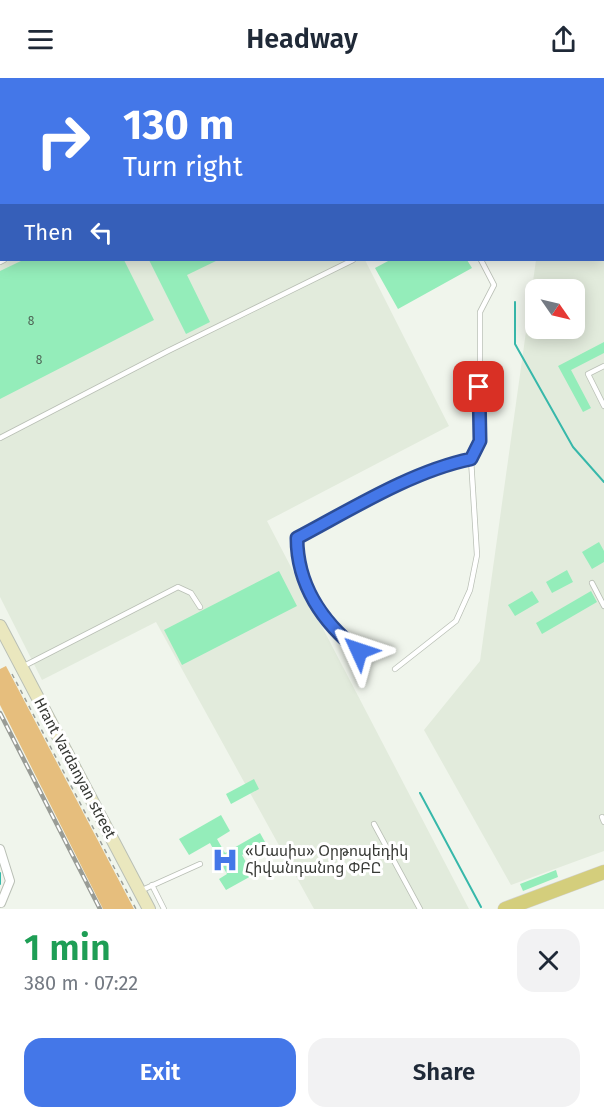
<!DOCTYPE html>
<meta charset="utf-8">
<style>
:root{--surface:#fff;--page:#f2f2f3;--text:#1f2937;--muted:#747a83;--accent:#4477e8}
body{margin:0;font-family:"Fira Sans","Noto Sans Armenian",sans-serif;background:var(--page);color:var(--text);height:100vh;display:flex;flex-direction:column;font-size:22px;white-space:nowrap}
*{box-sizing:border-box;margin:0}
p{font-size:20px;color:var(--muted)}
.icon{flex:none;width:33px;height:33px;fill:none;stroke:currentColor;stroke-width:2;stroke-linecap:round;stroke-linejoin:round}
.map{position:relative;height:831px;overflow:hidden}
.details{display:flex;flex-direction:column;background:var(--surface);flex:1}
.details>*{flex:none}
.guide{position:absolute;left:0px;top:0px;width:604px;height:183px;box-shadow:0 3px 15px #0003;background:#4477e8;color:#fff;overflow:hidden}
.needle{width:39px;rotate:124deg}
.buttons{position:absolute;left:525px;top:201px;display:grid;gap:12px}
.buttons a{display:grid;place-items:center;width:60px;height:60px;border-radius:12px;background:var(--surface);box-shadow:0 3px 15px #0003;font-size:30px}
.pin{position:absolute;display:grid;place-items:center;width:51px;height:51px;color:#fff;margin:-26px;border-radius:12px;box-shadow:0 3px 9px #0006}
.me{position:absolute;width:66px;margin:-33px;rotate:312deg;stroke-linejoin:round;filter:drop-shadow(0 0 4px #0008)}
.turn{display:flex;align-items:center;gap:21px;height:126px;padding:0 24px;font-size:27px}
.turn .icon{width:78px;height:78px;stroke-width:2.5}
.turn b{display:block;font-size:42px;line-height:51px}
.then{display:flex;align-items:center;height:57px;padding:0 24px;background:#0003;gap:12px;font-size:22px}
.round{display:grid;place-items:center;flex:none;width:63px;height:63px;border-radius:18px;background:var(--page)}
.overview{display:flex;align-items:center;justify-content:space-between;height:102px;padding:0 24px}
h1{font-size:36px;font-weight:600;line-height:45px;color:#1e9e55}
.button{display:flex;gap:12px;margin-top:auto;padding:12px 24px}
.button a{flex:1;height:69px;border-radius:18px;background:var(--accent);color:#fff;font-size:24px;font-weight:600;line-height:69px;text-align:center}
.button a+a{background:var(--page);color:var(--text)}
header{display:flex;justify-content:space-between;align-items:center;height:78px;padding:0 24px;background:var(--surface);font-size:27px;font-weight:600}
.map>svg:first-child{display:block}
.built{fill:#e2ebdc;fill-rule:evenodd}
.green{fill:#e6be7d}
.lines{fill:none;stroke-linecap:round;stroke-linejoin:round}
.stream{stroke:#37b8aa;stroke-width:2}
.building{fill:#94edba}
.service-casing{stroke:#b9bfb5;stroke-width:6}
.minor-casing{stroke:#b9bfb5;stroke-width:10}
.secondary-casing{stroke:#b9bfb5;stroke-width:14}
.primary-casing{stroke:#d3d3d2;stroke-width:15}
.path{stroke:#9ca099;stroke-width:1.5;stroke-dasharray:4.5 4.5;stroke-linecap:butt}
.service{stroke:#fff;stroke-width:4.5}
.minor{stroke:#fff;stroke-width:8}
.secondary{stroke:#eae7be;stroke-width:12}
.primary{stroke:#d4ce7c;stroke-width:14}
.rail-casing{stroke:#999c96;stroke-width:4.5}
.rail{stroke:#fff;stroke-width:2;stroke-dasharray:7;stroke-linecap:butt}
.route-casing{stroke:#2c4d97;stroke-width:15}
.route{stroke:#4477e8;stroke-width:10}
.labels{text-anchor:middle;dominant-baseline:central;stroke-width:6;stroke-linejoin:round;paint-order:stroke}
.number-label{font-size:12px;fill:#4e6556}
.street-label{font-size:15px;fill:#363834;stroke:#fff}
.poi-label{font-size:15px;fill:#363834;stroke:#fff;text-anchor:start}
</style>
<header><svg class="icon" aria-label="menu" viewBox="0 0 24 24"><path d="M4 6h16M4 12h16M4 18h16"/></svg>Headway<svg class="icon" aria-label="share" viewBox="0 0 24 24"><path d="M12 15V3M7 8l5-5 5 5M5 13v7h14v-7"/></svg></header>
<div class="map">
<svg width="604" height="831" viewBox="0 0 604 831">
<rect width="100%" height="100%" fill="#f0f5ec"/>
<path class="built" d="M0,0H561L2,2V182H365L449,348L267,443L469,831H314L156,544L42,602L0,519Z
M604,42V773L511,807L424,652L480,583L536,182H603ZM536,212H574V250H536Z"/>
<path class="green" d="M6,588L134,831H103L0,627V591Z"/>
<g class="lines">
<path class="stream" d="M515,224V266L573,369L604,404
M420,715L481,829
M0,795V806"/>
</g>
<path class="building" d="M23,182H124L154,242L0,321V193Z
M149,182H218L187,197L210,244L186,256Z
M390,182H467L472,190L398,231L375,190Z
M604,264V275L571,292L591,330L583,334L558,288Z
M599,464L604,473V484L592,491L582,474Z
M567,492L573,504L552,515L546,504Z
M279,493L297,528L182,587L164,552Z
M532,513L539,524L515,538L508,527Z
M591,513L597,524L542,556L536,545Z
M254,701L259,711L231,726L226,716Z
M221,737L230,753L217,761L225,775L260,755L265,764L242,777L253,797L226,812L219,801L227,796L210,765L189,777L179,761Z
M556,792L558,799L523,813L520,806Z"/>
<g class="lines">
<g class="service-casing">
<path id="service" d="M226,0L227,2
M485,0L486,2
M87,2L90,0
M0,47H2
M0,184L4,182
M604,288L588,296L604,328
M0,360L168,273L353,182
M592,505L604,528
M359,573C323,545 296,507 297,461C350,432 412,393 471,381
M22,589L178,509L191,515L200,529
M395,591L456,543L470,512L477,477L471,381L480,363V234L494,207L481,182
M602,739L604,744
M374,746L420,831
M152,807L164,831
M140,813L200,786"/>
</g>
<g class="minor-casing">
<path id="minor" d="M0,771L10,803L1,825"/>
</g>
<g class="secondary-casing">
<path id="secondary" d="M0,548L149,831"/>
</g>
<g class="primary-casing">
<path id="primary" d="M505,831L604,794"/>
</g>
<path class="path" d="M12,596L136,831"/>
<use href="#service" class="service"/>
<use href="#minor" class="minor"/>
<use href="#secondary" class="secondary"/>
<use href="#primary" class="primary"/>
<g class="rail-casing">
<path id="rail" d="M0,635L100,831"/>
</g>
<use href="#rail" class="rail"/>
</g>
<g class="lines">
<g class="route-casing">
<path id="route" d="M359,573C323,545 297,507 297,460C350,432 412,393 471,381L480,363L479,309"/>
</g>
<use href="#route" class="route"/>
</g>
<defs>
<g id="hospital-bare" transform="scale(2.07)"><path d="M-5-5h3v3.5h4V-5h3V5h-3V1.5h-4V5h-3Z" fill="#4477e8" stroke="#fff" stroke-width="2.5" paint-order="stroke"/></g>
</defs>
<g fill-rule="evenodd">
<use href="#hospital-bare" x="225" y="782"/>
</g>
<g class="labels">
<g class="number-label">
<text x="31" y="243">8</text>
<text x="39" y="282">8</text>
</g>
<g class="street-label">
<text transform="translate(75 690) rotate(62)">Hrant Vardanyan street</text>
</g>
<g class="poi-label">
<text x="245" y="773">«Մասիս» Օրթոպեդիկ<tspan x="245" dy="17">Հիվանդանոց ՓԲԸ</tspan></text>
</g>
</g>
</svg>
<div class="buttons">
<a><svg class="needle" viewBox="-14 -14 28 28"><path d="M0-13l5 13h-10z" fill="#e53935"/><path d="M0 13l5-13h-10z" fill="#747a83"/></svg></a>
</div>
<div class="pin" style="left:479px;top:309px;background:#d93025"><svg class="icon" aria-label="arrive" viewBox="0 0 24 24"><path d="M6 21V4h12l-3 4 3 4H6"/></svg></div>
<svg class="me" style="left:359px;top:573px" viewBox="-20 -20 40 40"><path d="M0-17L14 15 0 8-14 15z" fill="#4477e8" stroke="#fff" stroke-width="4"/></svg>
<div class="guide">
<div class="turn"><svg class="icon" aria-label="right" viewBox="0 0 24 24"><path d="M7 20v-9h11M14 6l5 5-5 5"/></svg><div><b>130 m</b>Turn right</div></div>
<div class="then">Then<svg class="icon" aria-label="left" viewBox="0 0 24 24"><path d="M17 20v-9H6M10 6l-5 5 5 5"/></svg></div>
</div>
</div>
<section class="details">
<div class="overview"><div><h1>1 min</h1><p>380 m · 07:22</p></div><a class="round"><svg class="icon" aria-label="close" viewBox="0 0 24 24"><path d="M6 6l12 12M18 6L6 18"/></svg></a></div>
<div class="button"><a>Exit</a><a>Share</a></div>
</section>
